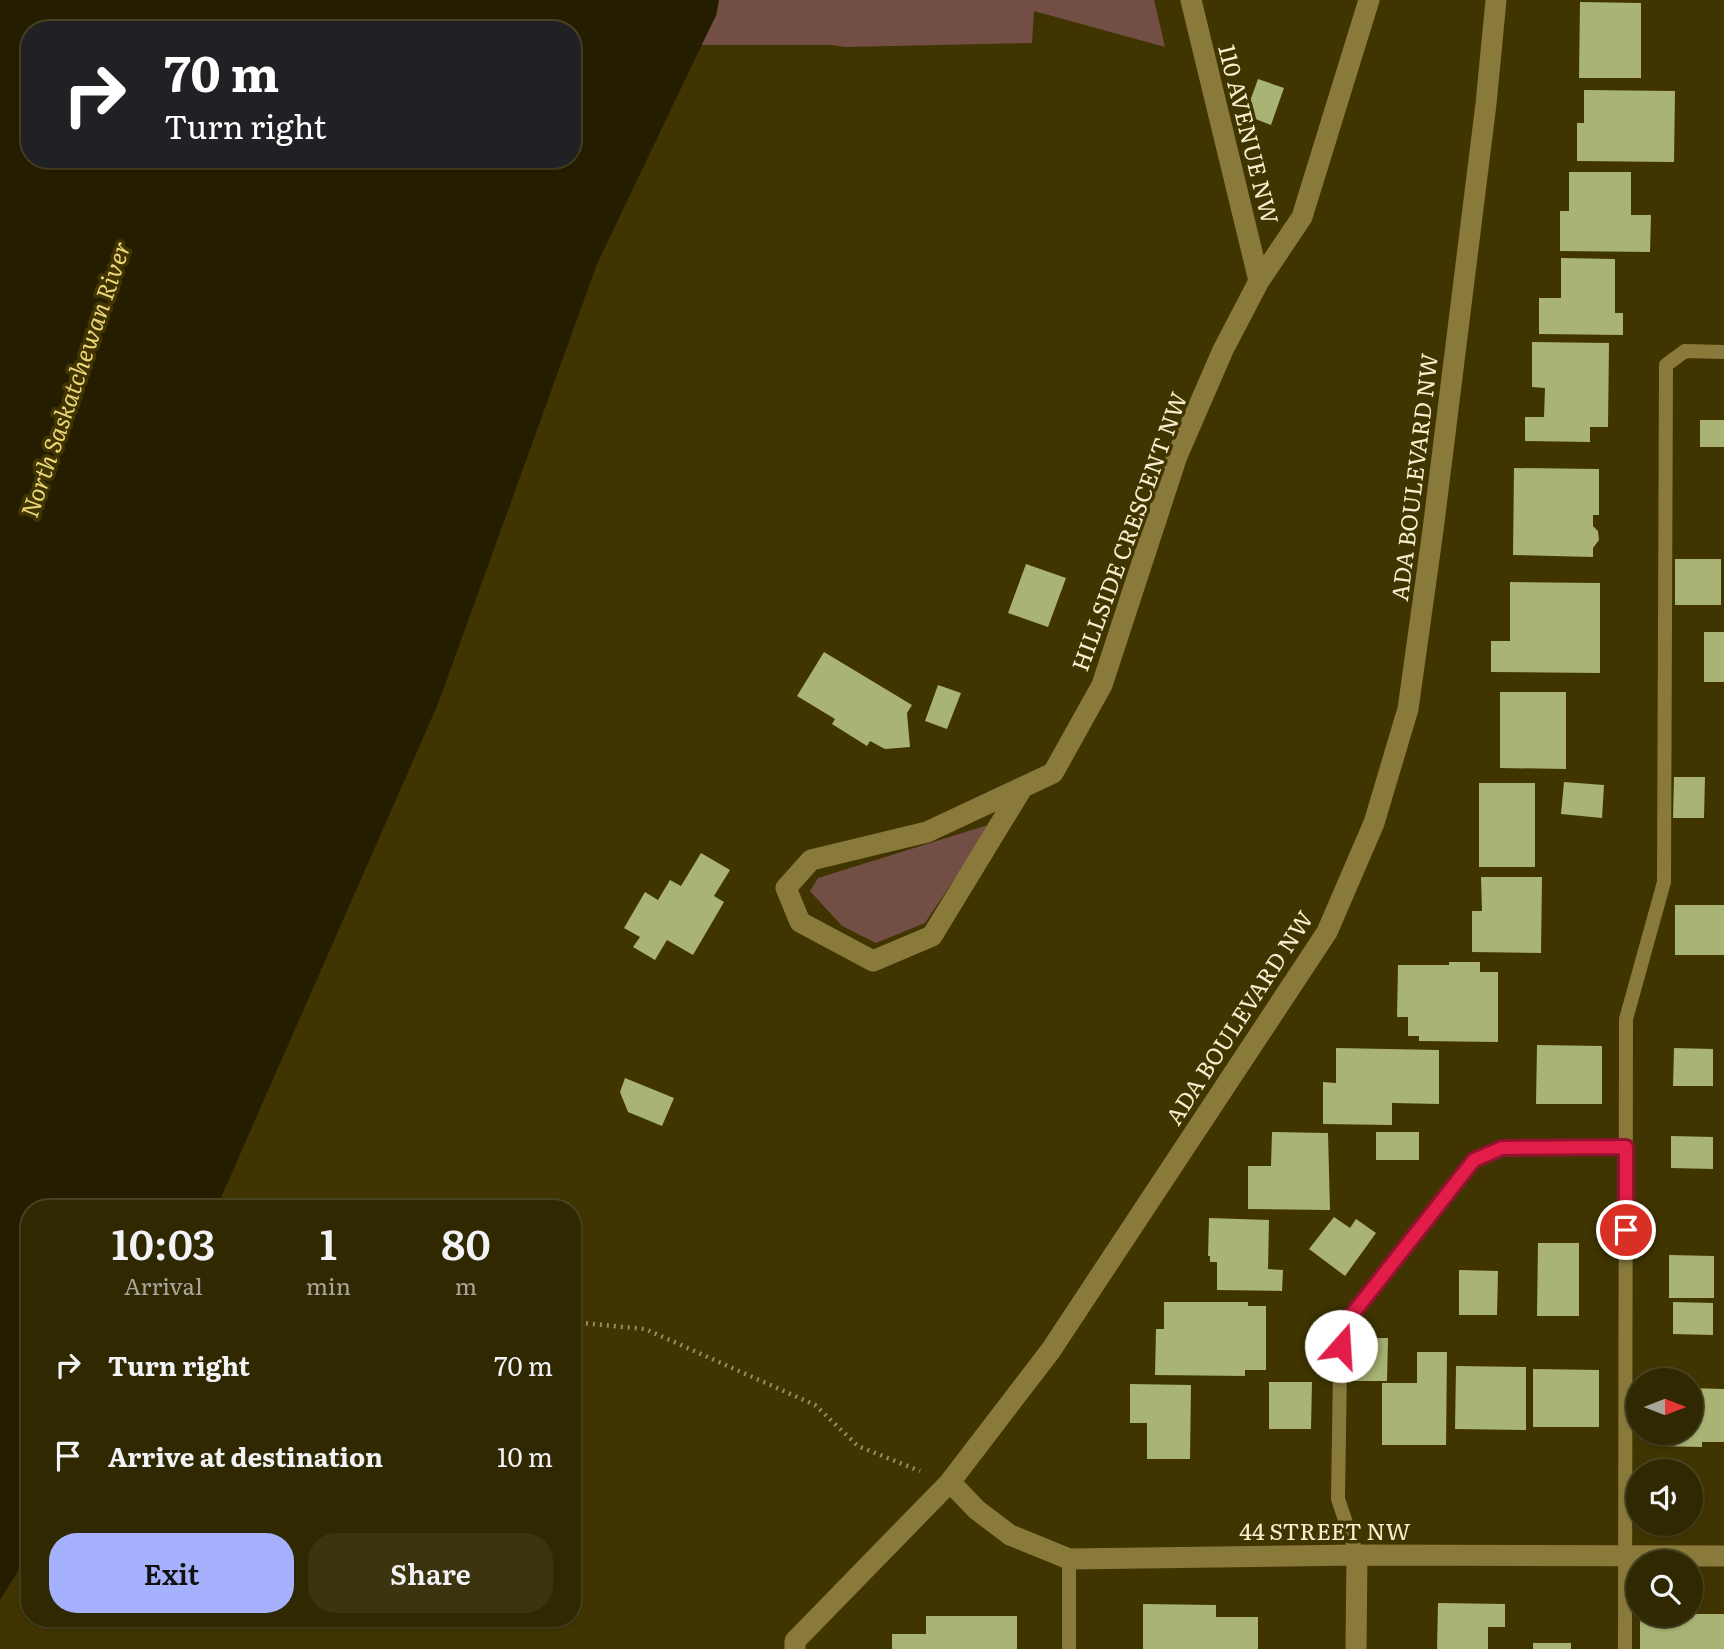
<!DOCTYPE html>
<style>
:root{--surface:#302800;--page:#3c340f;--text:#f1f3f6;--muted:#a8a699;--line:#4b4422;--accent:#a5b1fc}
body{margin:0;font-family:Literata,serif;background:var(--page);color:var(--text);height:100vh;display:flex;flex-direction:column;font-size:26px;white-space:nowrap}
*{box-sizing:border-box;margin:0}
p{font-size:23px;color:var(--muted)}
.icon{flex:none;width:38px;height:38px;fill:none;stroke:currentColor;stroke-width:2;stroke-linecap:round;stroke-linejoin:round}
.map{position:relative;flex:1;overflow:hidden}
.drawer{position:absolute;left:21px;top:1200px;width:560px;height:427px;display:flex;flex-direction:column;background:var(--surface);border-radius:28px;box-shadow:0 2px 5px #0004,0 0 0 2px var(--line)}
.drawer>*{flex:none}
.guide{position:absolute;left:21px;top:21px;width:560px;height:147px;border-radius:28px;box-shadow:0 2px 5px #0004,0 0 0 2px var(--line);background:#202124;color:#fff;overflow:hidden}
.needle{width:46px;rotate:90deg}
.buttons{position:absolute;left:1626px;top:1368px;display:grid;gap:14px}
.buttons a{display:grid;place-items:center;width:77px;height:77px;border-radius:50%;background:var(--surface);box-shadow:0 2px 5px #0004,0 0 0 2px var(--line);font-size:35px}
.pin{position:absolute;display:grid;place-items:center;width:60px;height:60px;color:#fff;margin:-30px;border:4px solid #fff;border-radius:50%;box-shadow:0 2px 7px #0007}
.me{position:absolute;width:77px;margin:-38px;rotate:19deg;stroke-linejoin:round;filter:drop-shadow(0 0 5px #0008)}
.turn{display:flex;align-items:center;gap:24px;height:147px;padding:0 28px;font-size:32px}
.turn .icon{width:91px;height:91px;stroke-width:2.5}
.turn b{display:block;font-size:49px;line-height:60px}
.eta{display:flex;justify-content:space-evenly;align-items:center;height:119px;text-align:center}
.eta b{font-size:42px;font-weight:600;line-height:49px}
.button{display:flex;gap:14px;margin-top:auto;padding:14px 28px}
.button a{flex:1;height:80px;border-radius:28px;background:var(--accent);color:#111;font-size:28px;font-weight:600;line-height:80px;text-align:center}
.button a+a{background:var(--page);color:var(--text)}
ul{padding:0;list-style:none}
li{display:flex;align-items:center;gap:21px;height:91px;padding:0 28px}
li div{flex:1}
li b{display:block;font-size:26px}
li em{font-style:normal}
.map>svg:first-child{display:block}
.green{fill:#724e44}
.water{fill:#251d00;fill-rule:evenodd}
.building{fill:#a8b374}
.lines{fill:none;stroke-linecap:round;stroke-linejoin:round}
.path{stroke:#958c60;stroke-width:4.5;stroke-dasharray:2 5;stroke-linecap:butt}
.lane{stroke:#897a3b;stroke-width:14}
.street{stroke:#897a3b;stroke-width:21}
.route-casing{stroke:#92132f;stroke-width:18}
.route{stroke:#e11d48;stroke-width:12}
.labels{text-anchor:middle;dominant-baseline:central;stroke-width:7;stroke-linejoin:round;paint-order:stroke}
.street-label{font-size:23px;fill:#f6eece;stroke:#403500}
.water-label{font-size:24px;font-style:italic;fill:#ebd579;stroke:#403500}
</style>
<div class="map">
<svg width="1724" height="1649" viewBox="0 0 1724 1649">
<rect width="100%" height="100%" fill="#403500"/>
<path class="green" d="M719,0H1154L1165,47L1034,11L1032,43L845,47L832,45H701L716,16Z
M991,824L925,923L876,943L842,926L810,891L818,878Z"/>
<path class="water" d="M0,0H719L716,15L597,264L438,704L216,1209H30V1552L0,1600ZM30,30H572V159H30Z"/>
<path class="building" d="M1580,2L1641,3V78H1579Z
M1258,79L1284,88L1271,125L1245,115Z
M1584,90L1675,91L1674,162L1577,161V123H1584Z
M1569,172H1631V215H1651L1650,252L1560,251V211H1569Z
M1561,258L1615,259V313H1623V335L1539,334V298H1561Z
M1532,342L1609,343L1608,427H1590V442L1525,441V417H1544L1545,388L1532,387Z
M1700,420H1724V447H1700Z
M1514,468L1599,469V515H1593V526L1598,531L1599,540L1593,548V557L1513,555Z
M1675,559H1721V605H1675Z
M1026,564L1066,578L1048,627L1008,613Z
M1510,582L1600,583V673L1491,672V641H1510Z
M1704,632H1724V682H1704Z
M824,652L912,705L907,713L910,747L885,749L870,741L867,746L832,724L835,719L797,696Z
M938,685L961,693L947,729L925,721Z
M1500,692H1566V769L1500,768Z
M1674,777H1705L1704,818H1673Z
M1564,782L1604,785L1602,818L1561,814Z
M1479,783H1535V867H1479Z
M701,853L730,870L714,896L724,902L693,955L667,940L655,960L633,947L640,937L624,928L645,892L658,900L670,880L681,886Z
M1481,877H1542L1541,953L1472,952V911H1482Z
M1675,905H1724V955H1675Z
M1449,962H1480V972H1498V1042L1419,1041V1036H1408V1017H1397L1398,965H1449Z
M1537,1045L1602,1046V1104H1536Z
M1336,1048L1439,1050V1104L1392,1103V1125L1323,1124V1082L1336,1083Z
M1674,1048L1713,1049V1086H1673Z
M625,1078L674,1098L662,1126L628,1112L620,1092Z
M1272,1132L1328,1133L1330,1210L1248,1209V1166H1271Z
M1376,1132H1419V1160H1376Z
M1671,1136L1713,1137V1169L1671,1168Z
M1334,1217L1350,1228L1356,1219L1376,1233L1345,1276L1309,1249Z
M1209,1218L1269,1220L1268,1269L1283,1270L1282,1291L1217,1290V1262H1210V1256H1208Z
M1538,1243H1579V1316H1537Z
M1669,1255L1714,1256V1298H1669Z
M1459,1270L1498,1271L1497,1315H1459Z
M1164,1302H1248V1306H1266V1370H1245V1376L1155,1375L1156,1329H1164Z
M1673,1302L1713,1303V1335L1673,1334Z
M1353,1338H1388L1387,1381H1352Z
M1417,1352H1447L1446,1445H1382V1383H1417Z
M1456,1366L1526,1367V1430L1455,1429Z
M1533,1369L1599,1370V1427H1533Z
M1269,1382H1312L1311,1429H1269Z
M1130,1384L1191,1385L1190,1459H1147V1423H1130Z
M1690,1388L1724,1389V1442H1702V1447L1659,1446V1433H1690Z
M1438,1603L1505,1604V1627H1488V1649H1437Z
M1143,1604L1216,1605V1617H1258V1649H1143Z
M1690,1614H1724V1649H1640V1617Z
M926,1616H1017V1649H892V1634H926Z
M1533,1643H1571V1649H1533Z"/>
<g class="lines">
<path class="path" d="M572,1322L645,1329L815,1405L858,1446L920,1471"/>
<path class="lane" d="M1357,1555L1338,1499L1340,1366L1343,1326L1474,1160L1502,1148L1626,1147
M1069,1649V1559
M1625,1649L1626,1019L1664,882L1666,365L1685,351L1724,352"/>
<path class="street" d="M1191,0L1259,281
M1021,790L932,936L873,961L800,922L786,888L811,860L927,832L1053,773L1102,685L1177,456L1223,350L1259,281L1302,217L1369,0
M950,1482L977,1510L1010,1535L1069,1559L1357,1555L1724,1556
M795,1649V1641L950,1482L1051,1350L1327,932L1374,823L1408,709L1433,530L1486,104L1496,0
M1356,1649L1357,1555"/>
</g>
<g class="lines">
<g class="route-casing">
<path id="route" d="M1341,1346L1343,1326L1474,1160L1502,1148L1626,1147V1230"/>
</g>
<use href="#route" class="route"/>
</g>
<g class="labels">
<g class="street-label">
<text transform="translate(1250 134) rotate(76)">110 AVENUE NW</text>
<text transform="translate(1413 477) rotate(-83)">ADA BOULEVARD NW</text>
<text transform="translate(1128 531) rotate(-70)">HILLSIDE CRESCENT NW</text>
<text transform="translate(1238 1017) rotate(-57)">ADA BOULEVARD NW</text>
<text x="1325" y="1530">44 STREET NW</text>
</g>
<g class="water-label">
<text transform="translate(74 379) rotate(-71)">North Saskatchewan River</text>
</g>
</g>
</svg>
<div class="buttons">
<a><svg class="needle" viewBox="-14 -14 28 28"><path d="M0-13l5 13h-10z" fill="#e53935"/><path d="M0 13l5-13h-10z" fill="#a8a699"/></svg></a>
<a><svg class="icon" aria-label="sound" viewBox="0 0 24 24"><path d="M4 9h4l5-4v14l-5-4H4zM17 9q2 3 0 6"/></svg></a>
<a><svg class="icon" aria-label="search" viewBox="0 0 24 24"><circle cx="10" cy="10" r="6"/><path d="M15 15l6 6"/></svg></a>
</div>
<div class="pin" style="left:1626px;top:1230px;background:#d93025"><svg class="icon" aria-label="arrive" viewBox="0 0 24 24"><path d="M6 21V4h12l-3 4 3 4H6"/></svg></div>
<svg class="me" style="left:1341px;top:1346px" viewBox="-20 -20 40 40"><circle r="19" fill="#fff"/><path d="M0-13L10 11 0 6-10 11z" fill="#e11d48"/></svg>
<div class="guide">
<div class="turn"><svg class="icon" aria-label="right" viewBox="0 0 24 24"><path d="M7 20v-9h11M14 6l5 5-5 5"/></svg><div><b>70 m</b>Turn right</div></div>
</div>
<section class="drawer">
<div class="eta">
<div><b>10:03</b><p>Arrival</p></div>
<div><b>1</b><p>min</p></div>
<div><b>80</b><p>m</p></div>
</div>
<ul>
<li><svg class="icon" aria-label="right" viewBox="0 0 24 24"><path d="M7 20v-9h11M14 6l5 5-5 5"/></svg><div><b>Turn right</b></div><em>70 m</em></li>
<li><svg class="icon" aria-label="arrive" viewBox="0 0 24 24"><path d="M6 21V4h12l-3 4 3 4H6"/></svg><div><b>Arrive at destination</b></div><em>10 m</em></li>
</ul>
<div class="button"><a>Exit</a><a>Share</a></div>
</section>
</div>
